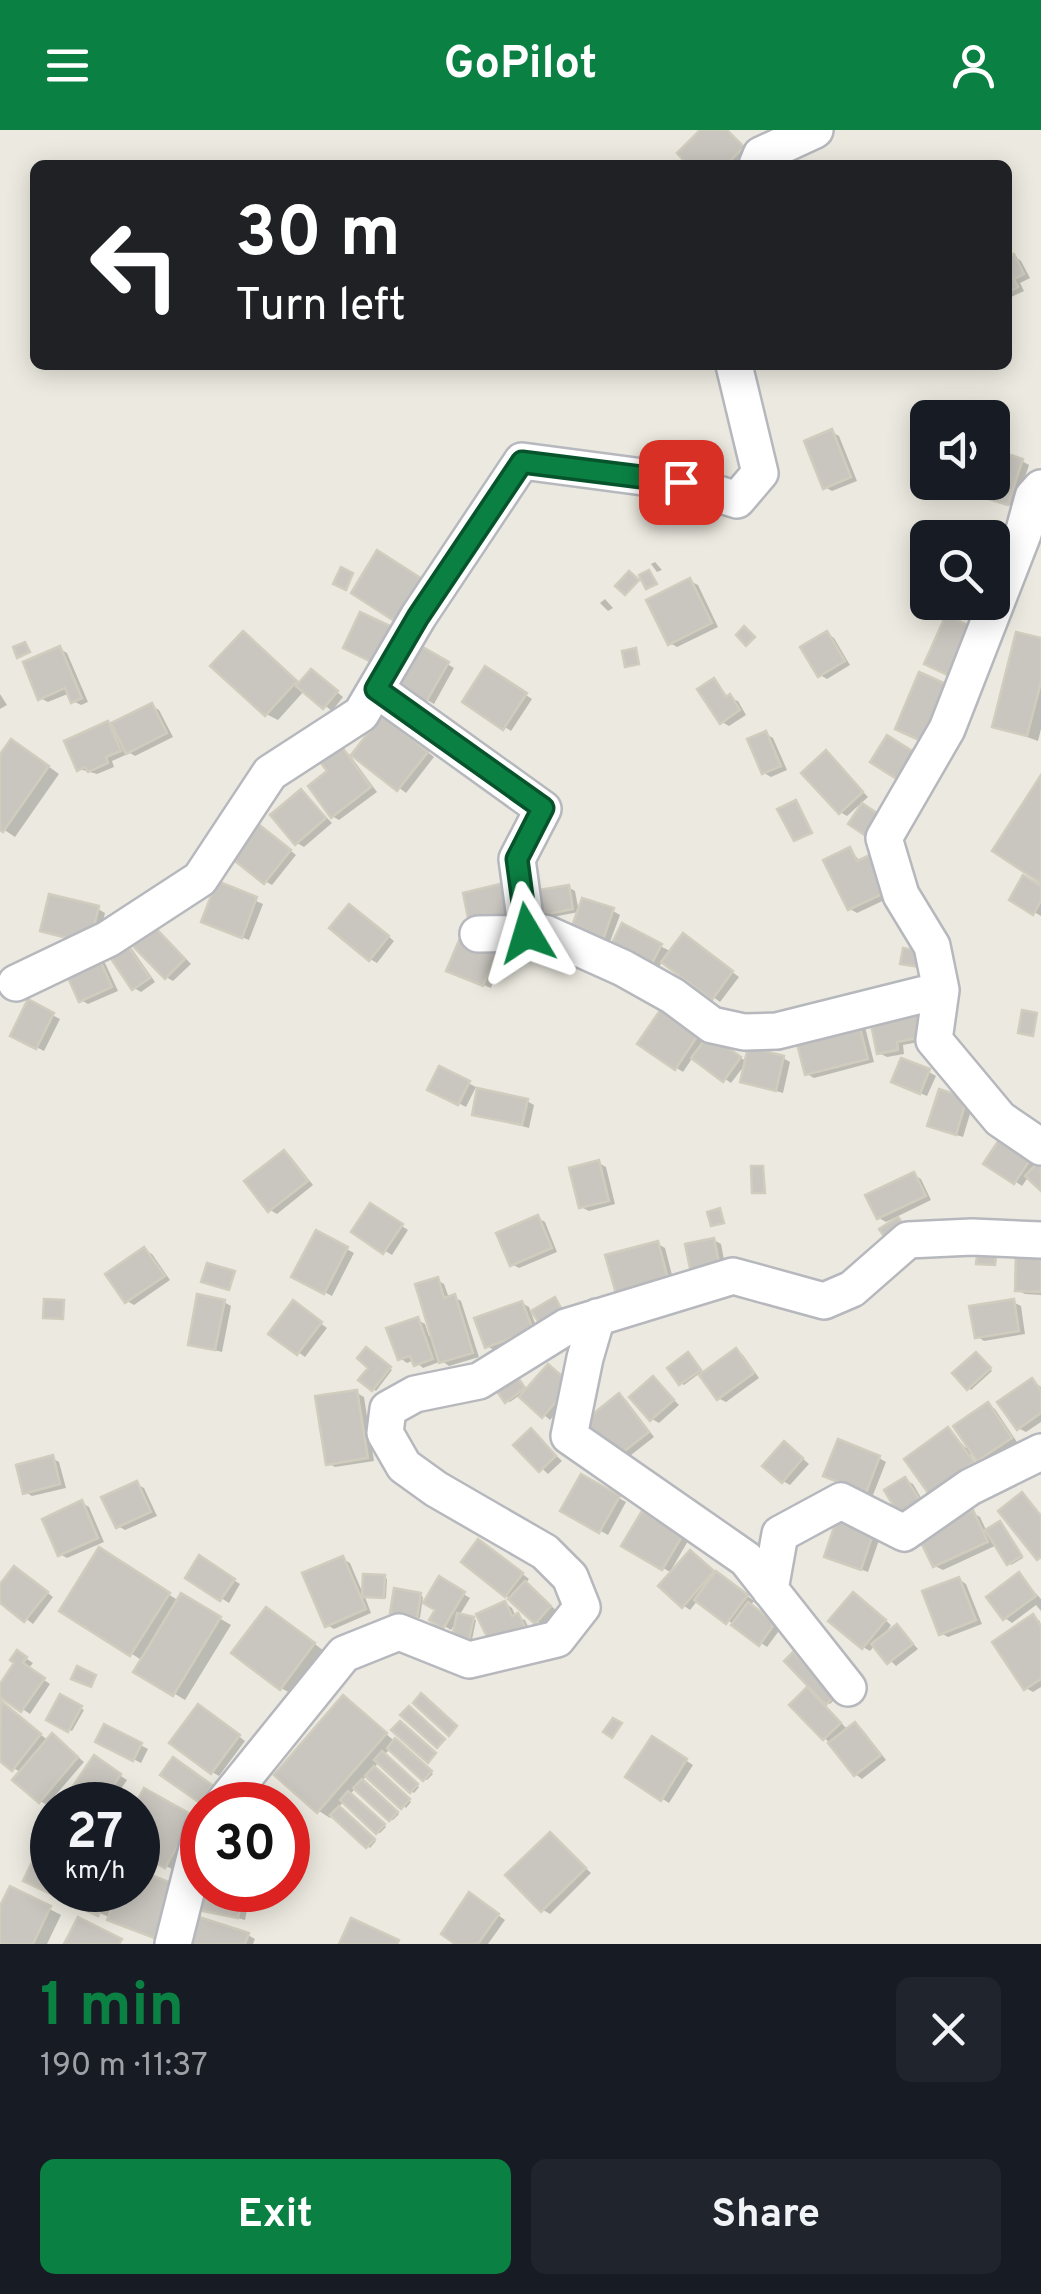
<!DOCTYPE html>
<meta charset="utf-8">
<style>
:root{--surface:#171b24;--page:#20242c;--text:#f1f3f6;--muted:#9ea1a6;--accent:#0b8043}
body{margin:0;font-family:Overpass,sans-serif;background:var(--page);color:var(--text);height:100vh;display:flex;flex-direction:column;font-size:38px;white-space:nowrap}
*{box-sizing:border-box;margin:0}
p{font-size:32px;color:var(--muted)}
.icon{flex:none;width:55px;height:55px;fill:none;stroke:currentColor;stroke-width:2;stroke-linecap:round;stroke-linejoin:round}
.map{position:relative;height:1814px;overflow:hidden}
.drawer{display:flex;flex-direction:column;background:var(--surface);flex:1}
.drawer>*{flex:none}
.guide{position:absolute;left:30px;top:30px;width:982px;height:210px;border-radius:15px;box-shadow:0 5px 25px #0003;background:#202124;color:#fff;overflow:hidden}
.tools{position:absolute;left:910px;top:270px;display:grid;gap:20px}
.tools a{display:grid;place-items:center;width:100px;height:100px;border-radius:15px;background:var(--surface);box-shadow:0 5px 25px #0003;font-size:50px}
.speed{position:absolute;left:30px;top:1652px;display:flex;gap:20px;font-size:50px;font-weight:700;text-align:center}
.speed>*{display:grid;place-content:center;width:130px;height:130px;border-radius:50%;background:var(--surface);box-shadow:0 5px 25px #0003;line-height:1}
.speed small{font-size:25px;font-weight:400}
.speed .limit{border:15px solid #d22;background:#fff;color:#111}
.pin{position:absolute;display:grid;place-items:center;width:85px;height:85px;color:#fff;margin:-42px;border-radius:20px;box-shadow:0 5px 15px #0006}
.me{position:absolute;width:110px;margin:-55px;rotate:353deg;stroke-linejoin:round;filter:drop-shadow(0 0 8px #0008)}
.turn{display:flex;align-items:center;gap:35px;height:210px;padding:0 40px;font-size:45px}
.turn .icon{width:130px;height:130px;stroke-width:2.5}
.turn b{display:block;font-size:70px;line-height:85px}
.round{display:grid;place-items:center;flex:none;width:105px;height:105px;border-radius:15px;background:var(--page)}
.summary{display:flex;align-items:center;justify-content:space-between;height:170px;padding:0 40px}
h1{font-size:60px;font-weight:700;line-height:75px;color:var(--accent)}
.action{display:flex;gap:20px;margin-top:auto;padding:20px 40px}
.action a{flex:1;height:115px;border-radius:15px;background:var(--accent);color:#fff;font-size:40px;font-weight:700;line-height:115px;text-align:center}
.action a+a{background:var(--page);color:var(--text)}
header{display:flex;justify-content:space-between;align-items:center;height:130px;padding:0 40px;background:var(--accent);color:#fff;font-size:45px;font-weight:700}
.map>svg:first-child{display:block}
.shadow{fill:#0003}
.building{fill:#c9c6bf;stroke:#d0ccbe;stroke-width:2.5}
.lines{fill:none;stroke-linecap:round;stroke-linejoin:round}
.minor-casing{stroke:#b6b8bd;stroke-width:40}
.minor{stroke:#fff;stroke-width:35}
.route-casing{stroke:#07532c;stroke-width:25}
.route{stroke:#0b8043;stroke-width:18}
</style>
<header><svg class="icon" aria-label="menu" viewBox="0 0 24 24"><path d="M4 6h16M4 12h16M4 18h16"/></svg>GoPilot<svg class="icon" aria-label="person" viewBox="0 0 24 24"><circle cx="12" cy="8" r="4"/><path d="M4 21q1-7 8-7t8 7"/></svg></header>
<div class="map">
<svg width="1041" height="1814" viewBox="0 0 1041 1814">
<rect width="100%" height="100%" fill="#eceae0"/>
<path class="shadow" d="M704,0H727L749,22L736,35H692Z
M1014,126L1021,131L1030,148L1020,153L1024,161L1009,168L1008,128Z
M992,292L999,295L995,308H992Z
M832,302L839,306L857,351L832,361L825,357Z
M1022,331L1029,335L1015,377L982,367L992,352Z
M655,432L662,440L657,442L651,434Z
M690,451L698,455L718,497L677,517L670,513Z
M605,469L613,478L608,481L600,473Z
M243,504L301,554L318,546L343,567L332,581L305,560L278,590L266,584Z
M827,504L834,508L850,535L827,549L820,545Z
M1041,511V599L1038,611L994,595Z
M60,519L67,523L88,572L81,575L73,571L70,563L48,572L40,568Z
M422,519L454,538L434,574L401,555Z
M486,539L532,569L511,601L465,572Z
M714,551L729,568L738,571L746,585L729,596L722,592Z
M0,564L7,575L0,579Z
M152,576L159,580L173,607L135,626L130,623L112,631L114,637L97,644L79,639L108,594L116,599Z
M389,592L434,627L406,663L354,624Z
M766,604L773,608L787,640L771,647L764,643Z
M23,618L59,644L15,707L0,697V629Z
M342,620L349,624L377,662L339,690L332,686L331,642Z
M826,624L868,667L847,686L840,682Z
M302,662L332,693L304,717L297,713Z
M265,700L296,725L272,755L265,751Z
M850,720L861,732L870,727L877,732L893,766L857,783L850,779Z
M218,755L263,774L249,810L211,795Z
M568,757L575,761L579,782L547,788L540,784Z
M1041,758V786L1012,769Z
M98,779L105,783L97,816L43,800Z
M357,781L394,811L377,833L370,829Z
M613,781L620,785L610,812L581,802Z
M623,797L670,821L690,810L739,847L720,872L663,830L657,841L613,818Z
M156,798L191,834L173,851L166,847Z
M125,815L132,819L155,852L141,862L134,858Z
M496,825L502,829L491,858L456,844Z
M98,829L105,833L118,861L88,874L81,870Z
M29,873L60,889L44,921L13,905Z
M661,882L706,912L717,911L747,932L731,953L693,927L683,942L640,914Z
M917,883L924,887L929,910L903,915L904,924L887,927L879,923Z
M857,892L865,897L874,932L814,948L807,944Z
M783,928L790,932L783,963L743,951Z
M440,939L476,957L466,977L431,959Z
M929,942L936,946L927,966L901,955Z
M940,962L973,974L963,1007L937,999Z
M527,971L534,975L529,998L475,983Z
M1004,1007L1041,1031V1057L1029,1046L1022,1056L987,1033Z
M284,1023L291,1027L313,1055L277,1084L270,1080Z
M599,1033L606,1037L615,1074L589,1081L581,1077Z
M914,1045L921,1049L931,1070L886,1092L879,1088Z
M371,1076L408,1100L392,1125L354,1102Z
M538,1088L545,1092L557,1122L519,1138L512,1134Z
M317,1103L354,1123L332,1166L294,1146Z
M714,1110L721,1114L726,1140L700,1146Z
M658,1114L665,1118L675,1156L626,1169Z
M144,1120L152,1124L170,1150L134,1175L127,1171Z
M1041,1125V1165L1025,1164L1018,1160Z
M437,1150L444,1154L449,1168L454,1167L461,1171L479,1227L449,1236L442,1231L423,1238L414,1230L407,1233L400,1228L418,1190L425,1194L429,1206L433,1205Z
M224,1172L231,1176L222,1222L190,1214Z
M1013,1172L1021,1176L1025,1204L984,1211L977,1206Z
M522,1173L529,1177L539,1204L494,1220L487,1216Z
M300,1178L327,1198L305,1227L272,1203Z
M367,1220L392,1240L376,1261L362,1250L372,1237Z
M736,1221L743,1225L759,1248L726,1272L718,1268L700,1243L684,1255L681,1253L691,1226L704,1245Z
M979,1226L992,1241L971,1260L968,1258Z
M517,1246L528,1261L577,1259L550,1290L520,1265L510,1272L507,1271Z
M653,1249L679,1275L659,1293L652,1289Z
M1033,1251L1041,1257V1292L1026,1302L1018,1298Z
M357,1263L364,1267L374,1331L335,1337L328,1333Z
M619,1266L626,1270L654,1307L617,1336Z
M988,1275L995,1279L1017,1312L986,1333L970,1324L979,1337L938,1367L931,1363L948,1300L966,1318Z
M531,1301L562,1331L548,1344L517,1315Z
M791,1318L809,1334L790,1355L783,1351Z
M52,1328L59,1332L66,1358L32,1366L25,1362Z
M879,1328L886,1332L873,1365L833,1349Z
M582,1348L626,1372L608,1405L564,1380Z
M905,1350L913,1354L930,1383L905,1390Z
M136,1354L144,1358L157,1386L125,1400L118,1396Z
M82,1373L89,1377L104,1412L67,1428L60,1424Z
M973,1383L980,1387L987,1402L1002,1395L1023,1428L1011,1435L997,1415L943,1440L935,1436Z
M643,1384L688,1411L670,1442L625,1415Z
M872,1406L879,1410L868,1442L834,1430Z
M486,1416L529,1449L525,1454L557,1481L543,1496L464,1431Z
M111,1427L179,1471L182,1466L231,1495L185,1570L137,1541L143,1531L63,1480Z
M697,1427L754,1471L750,1476L781,1498L767,1517L698,1470L690,1480L683,1475Z
M200,1429L240,1454L229,1473L188,1447Z
M343,1429L350,1433L364,1466L384,1447L387,1449L386,1468L365,1467L371,1483L334,1499L327,1495Z
M22,1443L53,1467L33,1494L0,1469V1458Z
M1019,1445L1041,1469V1481L1036,1475L1012,1493L1005,1488Z
M959,1449L966,1454L982,1494L948,1507L941,1503Z
M440,1450L470,1468L459,1486L476,1490L472,1510L458,1507V1489L451,1500L433,1489L439,1479Z
M420,1465L423,1467L420,1488L395,1483Z
M860,1469L891,1495L884,1505L897,1497L918,1519L896,1536L875,1515L870,1521L863,1517Z
M505,1473L512,1478L516,1487L525,1490L531,1503L500,1518Z
M278,1486L324,1521L292,1564L281,1558Z
M1033,1487L1040,1491L1041,1557L1033,1562L1026,1558Z
M18,1523L33,1533L28,1539L50,1554L30,1584L0,1564V1558L18,1532Z
M787,1531L836,1568L830,1574L818,1569L848,1600L855,1595L862,1599L886,1630L862,1649L855,1644L825,1608L807,1561L822,1569Z
M61,1567L84,1580L72,1601L49,1589Z
M344,1568L433,1644L427,1650L425,1649L391,1618L384,1625L419,1657L414,1663L411,1661L379,1632L373,1639L411,1672L406,1678L368,1644L362,1651L399,1684L393,1690L391,1689L356,1657L350,1665L386,1697L380,1703L377,1702L344,1671L338,1678L376,1711L370,1718L333,1684L330,1688L319,1681L277,1645Z
M2,1575L49,1611H60L84,1632L47,1675L40,1671L21,1643L0,1628Z
M206,1581L245,1611L219,1646L212,1642Z
M105,1597L148,1619L141,1633L98,1611Z
M652,1609L693,1635L669,1673L628,1647Z
M95,1629L127,1650L110,1675H86Z
M145,1661L202,1694L177,1742L138,1720L137,1675Z
M550,1705L591,1743L550,1784L543,1780Z
M45,1710L52,1714V1760H138V1743L173,1757L161,1809L38,1757Z
M11,1759L61,1785L47,1814H0V1782Z
M205,1760H251L245,1790L201,1778Z
M477,1770L505,1790L488,1814H460Z
M248,1805L255,1809L253,1814H190Z"/>
<path class="building" d="M700,0H727L744,17L726,35H688L677,23Z
M1014,124L1024,144L1014,149L1018,157L1008,162V127Z
M832,299L851,347L823,359L804,311Z
M992,319L1023,329L1008,375L972,364L976,352H992Z
M377,420L422,449L396,492L351,463Z
M341,437L353,443L346,460L333,454Z
M649,440L657,454L646,459L639,445Z
M629,441L639,450L625,465L615,456Z
M690,448L712,493L668,515L646,470Z
M360,482L401,501L384,538L343,518Z
M946,485L976,499L954,548L924,534Z
M744,496L755,507L746,516L736,505Z
M243,501L297,551L265,586L210,536Z
M827,501L845,531L818,547L800,517Z
M1016,502L1041,508V552L1027,606L992,597Z
M25,512L30,522L17,528L13,517Z
M60,516L82,568L71,573L65,558L38,570L23,532Z
M421,516L449,532L426,572L397,556Z
M636,518L639,534L625,537L622,521Z
M485,536L527,563L503,600L462,572Z
M311,539L338,561L323,579L296,556Z
M919,542L955,558L930,615L895,599Z
M714,548L726,567L730,564L740,580L720,594L697,559Z
M152,573L167,603L126,624L111,593Z
M382,585L428,622L397,661L351,625Z
M108,591L121,621L106,627L108,633L88,642L85,637L77,641L64,611Z
M766,601L781,636L762,644L747,609Z
M887,605L920,626L903,653L870,632Z
M11,609L49,636L3,702L0,700V624Z
M342,617L371,657L331,688L308,656L327,641L321,633Z
M826,620L863,662L839,684L801,643Z
M1041,645V753L992,721Z
M301,659L326,688L295,715L270,685Z
M796,670L812,703L794,711L777,679Z
M862,673L880,685L866,706L848,694Z
M257,693L291,720L264,754L230,727Z
M850,717L857,731L870,725L887,762L848,780L823,730Z
M1023,745L1041,756V771L1033,785L1009,770Z
M217,751L257,767L242,808L201,792Z
M504,753L512,788L470,798L463,763Z
M569,755L573,779L538,786L533,761Z
M49,764L99,776L90,814L40,801Z
M582,768L614,778L603,810L571,799Z
M349,774L389,806L369,831L329,798Z
M149,791L185,829L165,849L128,811Z
M622,793L662,814L649,839L609,819Z
M683,803L733,841L712,870L661,832Z
M460,808L497,823L483,856L446,841Z
M125,812L150,848L132,860L108,824Z
M903,818L923,822L920,837L900,834Z
M98,826L112,857L79,872L65,841Z
M28,869L54,883L36,919L10,906Z
M661,879L698,905L675,940L637,914Z
M918,880L923,907L897,912L898,920L877,924L870,889Z
M1022,880L1037,883L1033,906L1018,903Z
M858,890L868,929L805,945L795,906Z
M709,904L741,927L723,952L691,928Z
M748,917L784,926L776,961L740,952Z
M901,928L930,939L920,964L891,952Z
M439,936L470,951L458,975L427,960Z
M477,958L528,969L522,995L472,985Z
M939,959L967,968L956,1005L927,996Z
M1003,1004L1034,1024L1014,1054L983,1034Z
M284,1020L308,1051L268,1082L244,1051Z
M1041,1029V1061L1025,1046Z
M599,1030L609,1071L579,1078L569,1038Z
M751,1036H763L765,1063H752Z
M914,1042L926,1066L877,1089L865,1065Z
M370,1073L403,1094L383,1124L351,1102Z
M720,1078L724,1093L711,1096L707,1082Z
M538,1085L552,1118L510,1136L496,1103Z
M898,1087L905,1097L886,1109L879,1099Z
M316,1100L348,1117L324,1164L291,1147Z
M714,1108L720,1137L691,1143L685,1114Z
M658,1111L669,1153L617,1167L605,1125Z
M144,1117L165,1146L125,1173L105,1144Z
M978,1118L997,1119L995,1135L976,1134Z
M1016,1121L1041,1122V1162L1015,1161Z
M207,1133L235,1141L229,1160L201,1152Z
M438,1147L444,1168L455,1164L473,1223L439,1233L415,1154Z
M197,1164L225,1170L215,1220L188,1215Z
M555,1167L562,1180L540,1194L531,1181Z
M44,1169L64,1170L63,1189L43,1188Z
M1014,1169L1019,1201L975,1208L969,1176Z
M293,1170L322,1192L297,1225L268,1204Z
M522,1171L533,1200L485,1218L474,1188Z
M418,1187L433,1229L414,1236L410,1226L398,1230L386,1198Z
M366,1217L391,1237L372,1261L358,1250L368,1238L357,1228Z
M736,1218L754,1243L717,1270L699,1245Z
M688,1222L701,1240L679,1255L667,1238Z
M976,1222L991,1238L967,1260L952,1243Z
M548,1234L571,1254L542,1288L519,1267Z
M514,1242L525,1258L505,1273L494,1257Z
M653,1246L674,1270L650,1291L629,1267Z
M1032,1248L1041,1261V1283L1017,1300L997,1272Z
M357,1260L368,1328L326,1335L315,1266Z
M619,1263L649,1302L608,1334L578,1296Z
M988,1272L1012,1308L977,1331L953,1296Z
M948,1297L974,1332L929,1364L904,1329Z
M531,1298L556,1326L539,1342L513,1315Z
M838,1309L880,1326L866,1363L823,1346Z
M784,1311L803,1328L782,1353L762,1336Z
M53,1325L60,1354L23,1364L16,1335Z
M581,1344L620,1366L599,1403L560,1381Z
M905,1347L925,1378L903,1392L884,1360Z
M137,1351L151,1382L116,1398L101,1367Z
M1022,1362L1041,1386V1427L1037,1430L998,1381Z
M82,1370L98,1408L58,1426L42,1389Z
M973,1380L988,1412L933,1437L918,1406Z
M642,1381L683,1405L662,1440L621,1416Z
M836,1391L873,1404L861,1440L824,1427Z
M1000,1391L1022,1426L1007,1435L985,1400Z
M478,1409L523,1443L505,1467L461,1432Z
M99,1417L170,1463L130,1526L59,1481Z
M690,1420L714,1441L682,1478L658,1456Z
M199,1425L235,1449L220,1471L185,1448Z
M343,1426L366,1479L325,1497L302,1443Z
M14,1436L48,1462L24,1492L0,1473V1454Z
M716,1441L748,1465L726,1494L694,1470Z
M1019,1442L1036,1466L1003,1490L986,1467Z
M363,1444L385,1445L384,1468L362,1467Z
M439,1446L465,1462L443,1499L429,1490L435,1480L423,1473Z
M959,1447L976,1490L939,1505L922,1461Z
M525,1451L551,1476L535,1494L508,1469Z
M394,1458L421,1463L417,1488L390,1483Z
M853,1462L886,1490L862,1519L828,1491Z
M181,1463L221,1487L173,1566L133,1542Z
M505,1471L512,1486L518,1483L526,1499L491,1515L476,1484Z
M748,1472L775,1493L759,1516L731,1495Z
M266,1477L315,1513L280,1560L231,1523Z
M457,1483L474,1487L469,1510L452,1507Z
M1033,1484L1041,1496V1549L1024,1560L992,1512Z
M897,1494L913,1514L887,1534L871,1514Z
M17,1520L27,1527L23,1533L45,1548L21,1582L0,1567V1554L14,1533L10,1530Z
M793,1522L835,1565L826,1575L784,1531Z
M77,1536L96,1545L91,1557L71,1549Z
M807,1557L841,1593L823,1610L789,1575Z
M421,1563L457,1596L449,1606L413,1573Z
M60,1564L82,1576L68,1602L46,1590Z
M343,1565L387,1603L317,1683L274,1645Z
M1,1571L41,1604L12,1641L0,1631Z
M198,1574L240,1605L211,1644L169,1613Z
M409,1576L445,1609L437,1618L400,1585Z
M613,1588L622,1593L612,1608L603,1602Z
M400,1591L436,1623L428,1633L391,1600Z
M855,1592L881,1625L854,1646L828,1613Z
M104,1594L142,1613L133,1631L95,1612Z
M52,1603L78,1627L39,1673L12,1650Z
M652,1606L687,1629L661,1671L625,1647Z
M395,1608L432,1641L423,1651L387,1618Z
M382,1621L418,1654L410,1663L374,1630Z
M94,1625L121,1644L101,1675H81L67,1665Z
M173,1627L212,1655L200,1673L160,1645Z
M374,1636L410,1669L401,1679L365,1646Z
M362,1649L398,1682L389,1691L353,1658Z
M144,1658L194,1686L165,1738L138,1723V1675H135Z
M348,1661L385,1694L376,1704L340,1670Z
M339,1676L375,1709L366,1718L330,1685Z
M550,1702L586,1738L541,1782L505,1745Z
M44,1707L52,1711V1760H110L98,1786L23,1751Z
M138,1740L174,1754L154,1808L107,1790L119,1760H138Z
M10,1756L51,1776L33,1814H0V1776Z
M202,1760H244L238,1788L198,1780Z
M469,1762L499,1784L478,1814H455L441,1804Z
M196,1786L249,1803L245,1814H187Z
M78,1787L122,1809L119,1814H64Z
M351,1788L399,1810L397,1814H339Z"/>
<g class="lines">
<g class="minor-casing">
<path id="minor" d="M757,35L761,25L815,0
M1041,358L1033,367L1023,404L947,599L884,708L901,765L932,816L941,860L934,910L1000,989L1041,1017
M376,559L543,679L517,729L527,803
M478,804L545,803L623,838L673,866L712,895L744,902L777,901L941,860
M16,853L108,809L200,749L270,643L361,584L418,487L522,331L681,352L737,370L760,343L734,235
M597,1187L585,1228L569,1306L746,1429L848,1558
M770,1460L780,1404L841,1371L904,1403L970,1357L1041,1322
M222,1675L344,1524L399,1502L469,1530L557,1509L582,1477L570,1447L545,1422L436,1359L404,1336L385,1303L388,1279L415,1264L479,1251L566,1197L733,1146L824,1171L852,1159L908,1110L972,1107L1041,1110
M173,1814L202,1699"/>
</g>
<use href="#minor" class="minor"/>
</g>
<g class="lines">
<g class="route-casing">
<path id="route" d="M527,803L517,729L543,678L376,559L418,487L522,332L681,352"/>
</g>
<use href="#route" class="route"/>
</g>
</svg>
<div class="tools">
<a><svg class="icon" aria-label="sound" viewBox="0 0 24 24"><path d="M4 9h4l5-4v14l-5-4H4zM17 9q2 3 0 6"/></svg></a>
<a><svg class="icon" aria-label="search" viewBox="0 0 24 24"><circle cx="10" cy="10" r="6"/><path d="M15 15l6 6"/></svg></a>
</div>
<div class="speed"><div>27<small>km/h</small></div><div class="limit">30</div></div>
<div class="pin" style="left:681px;top:352px;background:#d93025"><svg class="icon" aria-label="arrive" viewBox="0 0 24 24"><path d="M6 21V4h12l-3 4 3 4H6"/></svg></div>
<svg class="me" style="left:527px;top:803px" viewBox="-20 -20 40 40"><path d="M0-17L14 15 0 8-14 15z" fill="#0b8043" stroke="#fff" stroke-width="4"/></svg>
<div class="guide">
<div class="turn"><svg class="icon" aria-label="left" viewBox="0 0 24 24"><path d="M17 20v-9H6M10 6l-5 5 5 5"/></svg><div><b>30 m</b>Turn left</div></div>
</div>
</div>
<section class="drawer">
<div class="summary"><div><h1>1 min</h1><p>190 m · 11:37</p></div><a class="round"><svg class="icon" aria-label="close" viewBox="0 0 24 24"><path d="M6 6l12 12M18 6L6 18"/></svg></a></div>
<div class="action"><a>Exit</a><a>Share</a></div>
</section>
